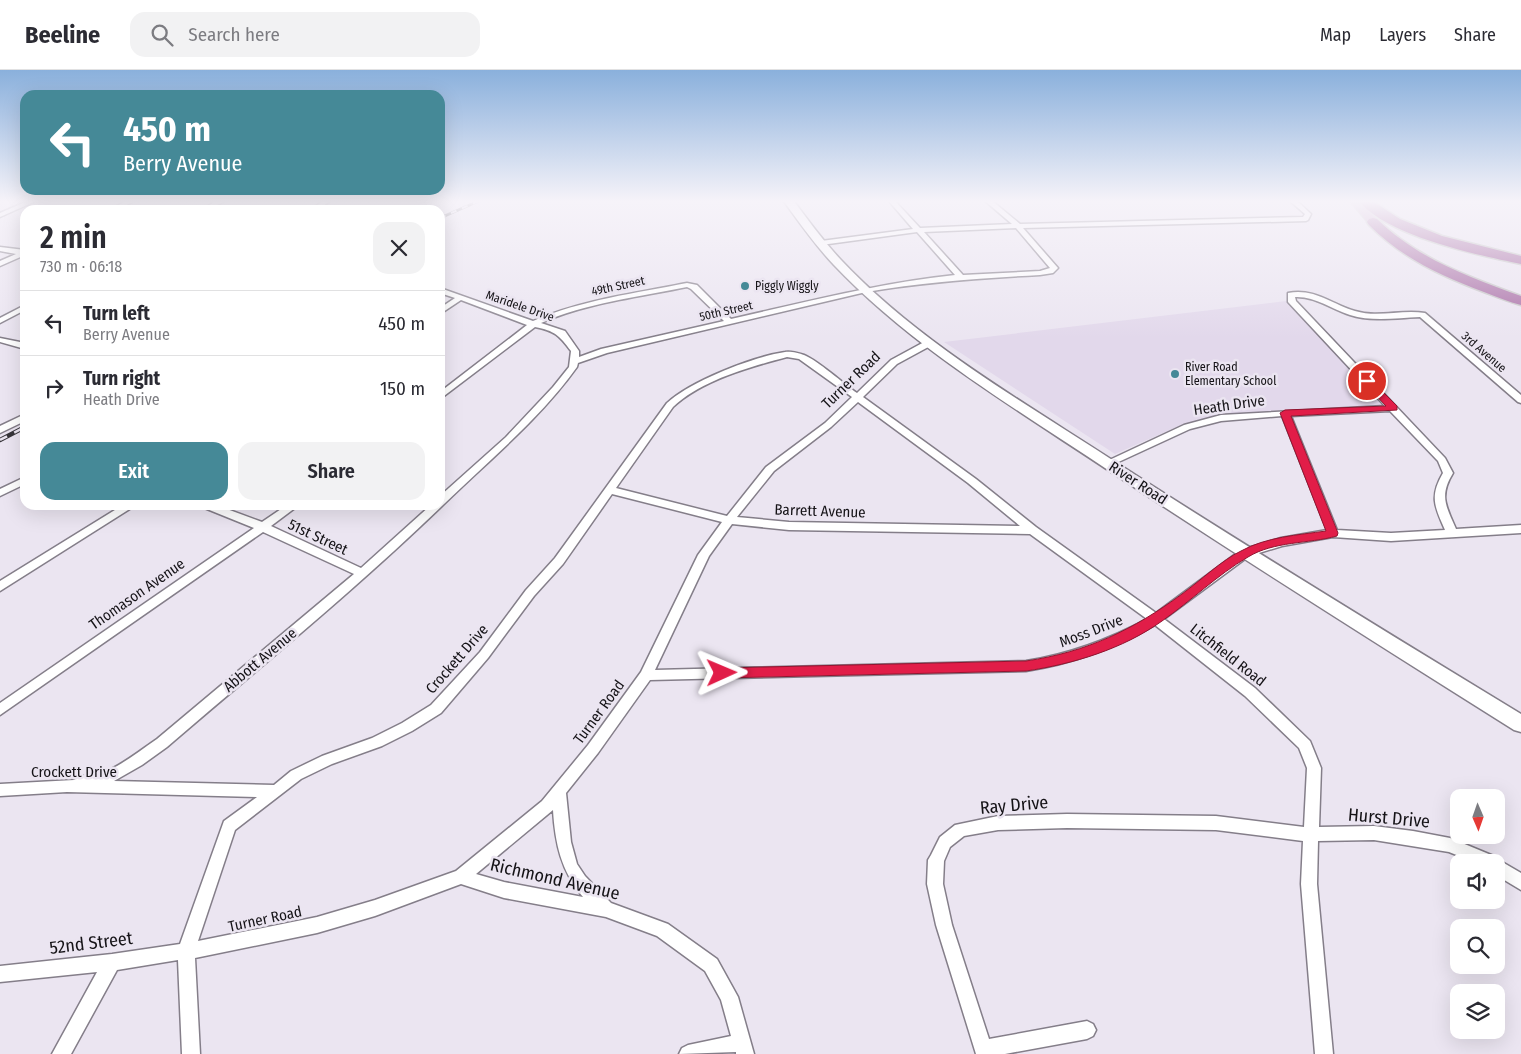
<!DOCTYPE html>
<meta charset="utf-8">
<style>
:root{--surface:#fff;--page:#f2f2f3;--text:#2b2b33;--muted:#7c7c81;--line:#e1e1e2;--accent:#458997}
body{margin:0;font-family:"Fira Sans Condensed",sans-serif;background:var(--page);color:var(--text);height:100vh;display:flex;flex-direction:column;font-size:19px;white-space:nowrap}
*{box-sizing:border-box;margin:0}
p{font-size:16px;color:var(--muted)}
.icon{flex:none;width:28px;height:28px;fill:none;stroke:currentColor;stroke-width:2;stroke-linecap:round;stroke-linejoin:round}
.map{position:relative;flex:1;overflow:hidden}
.drawer{position:absolute;left:20px;top:135px;width:425px;height:305px;display:flex;flex-direction:column;background:var(--surface);border-radius:15px;box-shadow:0 5px 20px #0002}
.drawer>*{flex:none}
.top-card{position:absolute;left:20px;top:20px;width:425px;height:105px;border-radius:15px;box-shadow:0 5px 20px #0002;background:#458997;color:#fff;overflow:hidden}
.needle{width:32px;rotate:178deg}
.controls{position:absolute;left:1450px;top:719px;display:grid;gap:10px}
.controls a{display:grid;place-items:center;width:55px;height:55px;border-radius:10px;background:var(--surface);box-shadow:0 5px 20px #0002;font-size:25px}
.pin{position:absolute;display:grid;place-items:center;width:42px;height:42px;color:#fff;margin:-21px;border:2px solid #fff;border-radius:50%;box-shadow:0 1px 5px #0007}
.me{position:absolute;width:55px;margin:-28px;rotate:89deg;stroke-linejoin:round;filter:drop-shadow(0 0 4px #0008)}
.turn{display:flex;align-items:center;gap:18px;height:105px;padding:0 20px;font-size:22px}
.turn .icon{width:65px;height:65px;stroke-width:2.5}
.turn b{display:block;font-size:35px;line-height:42px}
.round{display:grid;place-items:center;flex:none;width:52px;height:52px;border-radius:15px;background:var(--page)}
.overview{display:flex;align-items:center;justify-content:space-between;height:85px;padding:0 20px}
h1{font-size:30px;font-weight:600;line-height:38px}
.primary-button{display:flex;gap:10px;margin-top:auto;padding:10px 20px}
.primary-button a{flex:1;height:58px;border-radius:15px;background:var(--accent);color:#fff;font-size:20px;font-weight:600;line-height:58px;text-align:center}
.primary-button a+a{background:var(--page);color:var(--text)}
ul{padding:0;list-style:none}
li{display:flex;align-items:center;gap:15px;height:65px;padding:0 20px;border-top:1px solid var(--line)}
li div{flex:1}
li b{display:block;font-size:19px}
li em{font-style:normal}
header{display:flex;align-items:center;gap:30px;box-sizing:border-box;height:70px;padding:0 25px;background:var(--surface);border-bottom:1px solid var(--line)}
header strong{font-size:24px}
nav{display:flex;gap:28px;margin-inline-start:auto;font-size:18px}
.search{width:350px;height:45px;background:var(--page);display:flex;align-items:center;gap:12px;box-sizing:border-box;padding:0 18px;border-radius:15px;color:var(--muted);font-size:19px}
.map>svg:first-child{display:block}
.built{fill:#e2d8eb}
.lines{fill:none;stroke-linecap:round;stroke-linejoin:round}
.minor-casing{stroke:#847e89;stroke-width:3}
.secondary-casing{stroke:#847e89;stroke-width:3}
.primary-casing{stroke:#c7c6c7;stroke-width:2}
.motorway-casing{stroke:#c7c6c7;stroke-width:3}
.minor{fill:#fff;fill-rule:evenodd}
.secondary{fill:#fff;fill-rule:evenodd}
.primary{fill:#cba9ca;fill-rule:evenodd}
.motorway{fill:#a96fa6;fill-rule:evenodd}
.rail-far1-casing{stroke:#37353a;stroke-width:3}
.rail-casing{stroke:#37353a;stroke-width:4.5}
.rail-far1{stroke:#ebe5f1;stroke-width:2;stroke-dasharray:6;stroke-linecap:butt}
.rail{stroke:#ebe5f1;stroke-width:2.5;stroke-dasharray:8;stroke-linecap:butt}
.route{fill:#e11d48;stroke:#92132f}
.poi-dot{fill:#458997;stroke:#ebe5f1;stroke-width:2}
.labels{text-anchor:middle;dominant-baseline:central;stroke-width:5;stroke-linejoin:round;paint-order:stroke}
.far-street-label{font-size:12px;fill:#151317;stroke:#ebe5f1}
.far-poi-label{font-size:12px;fill:#151317;stroke:#ebe5f1;text-anchor:start}
.street-label{font-size:15px;fill:#151317;stroke:#ebe5f1}
.near-street-label{font-size:18px;fill:#151317;stroke:#ebe5f1}
</style>
<header>
<strong>Beeline</strong>
<div class="search"><svg class="icon" aria-label="search" viewBox="0 0 24 24"><circle cx="10" cy="10" r="6"/><path d="M15 15l6 6"/></svg>Search here</div>
<nav><a>Map</a><a>Layers</a><a>Share</a></nav>
</header>
<div class="map">
<svg width="1521" height="984" viewBox="0 0 1521 984">
<rect width="100%" height="100%" fill="#ebe5f1"/>
<path class="built" d="M1286,231L1389,337L1219,346L1181,355L1115,384L944,272Z"/>
<g class="lines">
<g class="minor-casing">
<path id="minor" d="M30,130H38L0,147V143Z
M128,130H136L117,140H109Z
M218,130H226L209,140H201Z
M324,130H331L318,140H311Z
M888,130H894L920,158L1012,154L984,130H991L1020,154L1303,147L1305,144L1289,130H1296L1311,144L1308,150L1306,151L1023,158L1058,198L1053,203L1040,205C981,208 924,212 866,222L607,283L578,293L577,297C539,350 489,390 443,435C355,520 259,598 167,677L142,695L114,711L274,715L291,701L322,686L372,668L402,653L431,635L480,582L526,520L555,488L667,333C691,311 752,287 785,282C790,281 799,283 804,285C817,290 844,314 857,323L891,290L926,271H932V275L897,294L863,327L976,409L1036,457L1156,543L1241,480L1281,468L1327,460L1282,346L1221,351L1190,359L1112,395L1108,396L1103,393L1184,355L1221,345L1385,336L1288,232V223C1315,218 1331,234 1355,241C1378,248 1402,239 1425,243L1521,325V333L1518,332L1420,247C1397,248 1372,252 1350,245C1331,239 1315,226 1295,227L1296,231L1445,388L1453,403C1439,426 1446,436 1456,459L1521,455V463L1391,471L1333,467L1282,476L1249,486L1164,549L1255,618L1310,671L1321,698L1319,757L1374,756L1413,761L1450,768L1496,787L1497,789L1521,803V820L1496,805V792H1474L1449,782L1374,770L1318,771L1317,814L1333,984H1315L1301,814L1303,771L1216,760L1067,758L998,760L964,766L950,777L944,791L943,814L952,855L989,969L1087,951L1093,954L1096,960L1093,966L1087,969L1005,984H976L936,855L927,814L928,790L931,785L940,767L955,755L998,746L1067,744L1216,746L1304,757L1307,698L1299,678L1245,626L1155,555C1115,578 1072,594 1026,601L650,610L598,683L566,723L571,772L577,794L585,806L611,833L668,854L717,889L738,927L754,984H736V982L679,984L682,978L688,975L731,966L721,930L705,901L657,866L606,847L504,828L461,814L375,846L317,863L195,888L200,984H182L178,890L117,900L71,984H52L97,902L0,912V896L112,884L180,874L224,751L257,727L67,722L0,726V714L74,710C84,703 100,704 111,699C128,691 142,679 157,669L354,504L263,462L0,645V633L254,458L202,437L201,435H216L262,452L287,435H299L271,456L361,498L431,435H440V426L506,367L553,317L569,297L571,281C559,265 555,261 535,257L440,329V322L527,255L461,230L440,244V238L455,228L440,223V218L533,251C581,230 636,223 687,213L697,215L731,249C806,232 879,213 955,205L917,162L821,175L817,173L821,171L913,159ZM1016,158L1050,198L1040,201L963,205L924,162ZM687,217L691,219L724,251L601,279L579,287V281L565,261L541,253C586,233 639,227 687,217ZM787,287L799,289L852,327L825,353L766,397L727,446L616,418L673,337C702,310 750,297 787,287ZM858,332L968,413L1020,456L789,452L737,447L774,401L831,357ZM1390,341L1438,391L1443,403C1429,427 1435,437 1445,460L1391,463L1337,460L1291,346ZM612,424L722,452L698,485L641,602L588,675L542,731L456,801L375,830L317,847L198,871L235,760L301,709L332,694L382,676L412,661L441,643L488,588L534,526L563,494ZM732,454L789,460L1030,464L1147,549C1108,570 1070,584 1026,591L655,600L709,486ZM553,740C555,773 561,801 583,827L504,812L476,804Z
M0,177L25,180V185L0,196V191L16,184L0,181Z
M25,235V240L0,253V248Z
M0,268L25,273V279L0,272Z
M25,344V351L0,363V356Z
M25,407V414L0,426V419Z
M123,435H136L0,521V511Z"/>
</g>
<g class="secondary-casing">
<path id="secondary" d="M783,130H793C808,150 823,171 841,190C920,274 1027,334 1123,397C1255,482 1388,563 1521,644V662L1514,660C1379,575 1244,490 1111,402C1015,338 913,278 834,195C815,175 799,152 783,130Z"/>
</g>
<g class="primary-casing">
<path id="primary" d="M1349,130H1359L1377,150L1378,152L1377,154H1369Z"/>
</g>
<g class="motorway-casing">
<path id="motorway" d="M1358,130H1371L1400,149L1442,166L1521,186V194C1478,185 1386,166 1358,130Z
M1373,148L1377,149C1418,189 1469,207 1521,226V235C1509,232 1497,227 1484,222C1441,206 1402,188 1369,155L1367,152L1369,149Z"/>
</g>
<use href="#minor" class="minor"/>
<use href="#secondary" class="secondary"/>
<use href="#primary" class="primary"/>
<use href="#motorway" class="motorway"/>
<g class="rail-far1-casing">
<path id="rail-far1" d="M440,148L481,130"/>
</g>
<g class="rail-casing">
<path id="rail" d="M0,370L25,357"/>
</g>
<use href="#rail-far1" class="rail-far1"/>
<use href="#rail" class="rail"/>
</g>
<linearGradient id="sky" x2="0" y2="1"><stop stop-color="#8ab0dc"/><stop offset="0.49" stop-color="#f6f3f9"/><stop offset="1" stop-color="#f6f3f9" stop-opacity="0"/></linearGradient>
<rect width="1521" height="268" fill="url(#sky)"/>
<path class="route" d="M1364,309H1370L1397,336V340L1291,346L1338,463L1337,466C1308,474 1274,471 1248,487C1217,505 1191,531 1162,551C1123,579 1073,594 1026,601L722,608L718,607L716,603L718,599L722,598L1026,591C1087,582 1133,560 1182,524C1200,511 1222,490 1241,481C1266,467 1298,465 1326,461L1280,343L1285,340L1386,336L1364,313Z"/>
<g class="poi-dot">
<circle cx="745" cy="216" r="5"/>
<circle cx="1175" cy="304" r="5"/>
</g>
<g class="labels">
<g class="far-street-label">
<text transform="translate(618 216) rotate(-12)">49th Street</text>
<text transform="translate(520 236) rotate(19)">Maridele Drive</text>
<text transform="translate(726 241) rotate(-13)">50th Street</text>
<text transform="translate(1484 282) rotate(41)">3rd Avenue</text>
</g>
<g class="far-poi-label">
<text x="755" y="216">Piggly Wiggly</text>
<text x="1185" y="297">River Road<tspan x="1185" dy="14">Elementary School</tspan></text>
</g>
<g class="street-label">
<text transform="translate(851 310) rotate(-44)">Turner Road</text>
<text transform="translate(1229 335) rotate(-8)">Heath Drive</text>
<text transform="translate(1138 413) rotate(33)">River Road</text>
<text transform="translate(820 441) rotate(2)">Barrett Avenue</text>
<text transform="translate(318 467) rotate(25)">51st Street</text>
<text transform="translate(137 524) rotate(-35)">Thomason Avenue</text>
<text transform="translate(1091 561) rotate(-21)">Moss Drive</text>
<text transform="translate(1228 585) rotate(38)">Litchfield Road</text>
<text transform="translate(457 589) rotate(-49)">Crockett Drive</text>
<text transform="translate(260 590) rotate(-40)">Abbott Avenue</text>
<text transform="translate(599 642) rotate(-54)">Turner Road</text>
<text x="74" y="702">Crockett Drive</text>
<text transform="translate(265 849) rotate(-12)">Turner Road</text>
</g>
<g class="near-street-label">
<text transform="translate(1014 735) rotate(-5)">Ray Drive</text>
<text transform="translate(1389 748) rotate(5)">Hurst Drive</text>
<text transform="translate(555 809) rotate(13)">Richmond Avenue</text>
<text transform="translate(91 873) rotate(-7)">52nd Street</text>
</g>
</g>
</svg>
<div class="controls">
<a><svg class="needle" viewBox="-14 -14 28 28"><path d="M0-13l5 13h-10z" fill="#e53935"/><path d="M0 13l5-13h-10z" fill="#7c7c81"/></svg></a>
<a><svg class="icon" aria-label="sound" viewBox="0 0 24 24"><path d="M4 9h4l5-4v14l-5-4H4zM17 9q2 3 0 6"/></svg></a>
<a><svg class="icon" aria-label="search" viewBox="0 0 24 24"><circle cx="10" cy="10" r="6"/><path d="M15 15l6 6"/></svg></a>
<a><svg class="icon" aria-label="layers" viewBox="0 0 24 24"><path d="M12 4l9 5-9 5-9-5zM3 14l9 5 9-5"/></svg></a>
</div>
<div class="pin" style="left:1367px;top:311px;background:#d93025"><svg class="icon" aria-label="arrive" viewBox="0 0 24 24"><path d="M6 21V4h12l-3 4 3 4H6"/></svg></div>
<svg class="me" style="left:722px;top:603px" viewBox="-20 -20 40 40"><path d="M0-17L14 15 0 8-14 15z" fill="#e11d48" stroke="#fff" stroke-width="4"/></svg>
<div class="top-card">
<div class="turn"><svg class="icon" aria-label="left" viewBox="0 0 24 24"><path d="M17 20v-9H6M10 6l-5 5 5 5"/></svg><div><b>450 m</b>Berry Avenue</div></div>
</div>
<section class="drawer">
<div class="overview"><div><h1>2 min</h1><p>730 m · 06:18</p></div><a class="round"><svg class="icon" aria-label="close" viewBox="0 0 24 24"><path d="M6 6l12 12M18 6L6 18"/></svg></a></div>
<ul>
<li><svg class="icon" aria-label="left" viewBox="0 0 24 24"><path d="M17 20v-9H6M10 6l-5 5 5 5"/></svg><div><b>Turn left</b><p>Berry Avenue</p></div><em>450 m</em></li>
<li><svg class="icon" aria-label="right" viewBox="0 0 24 24"><path d="M7 20v-9h11M14 6l5 5-5 5"/></svg><div><b>Turn right</b><p>Heath Drive</p></div><em>150 m</em></li>
</ul>
<div class="primary-button"><a>Exit</a><a>Share</a></div>
</section>
</div>
